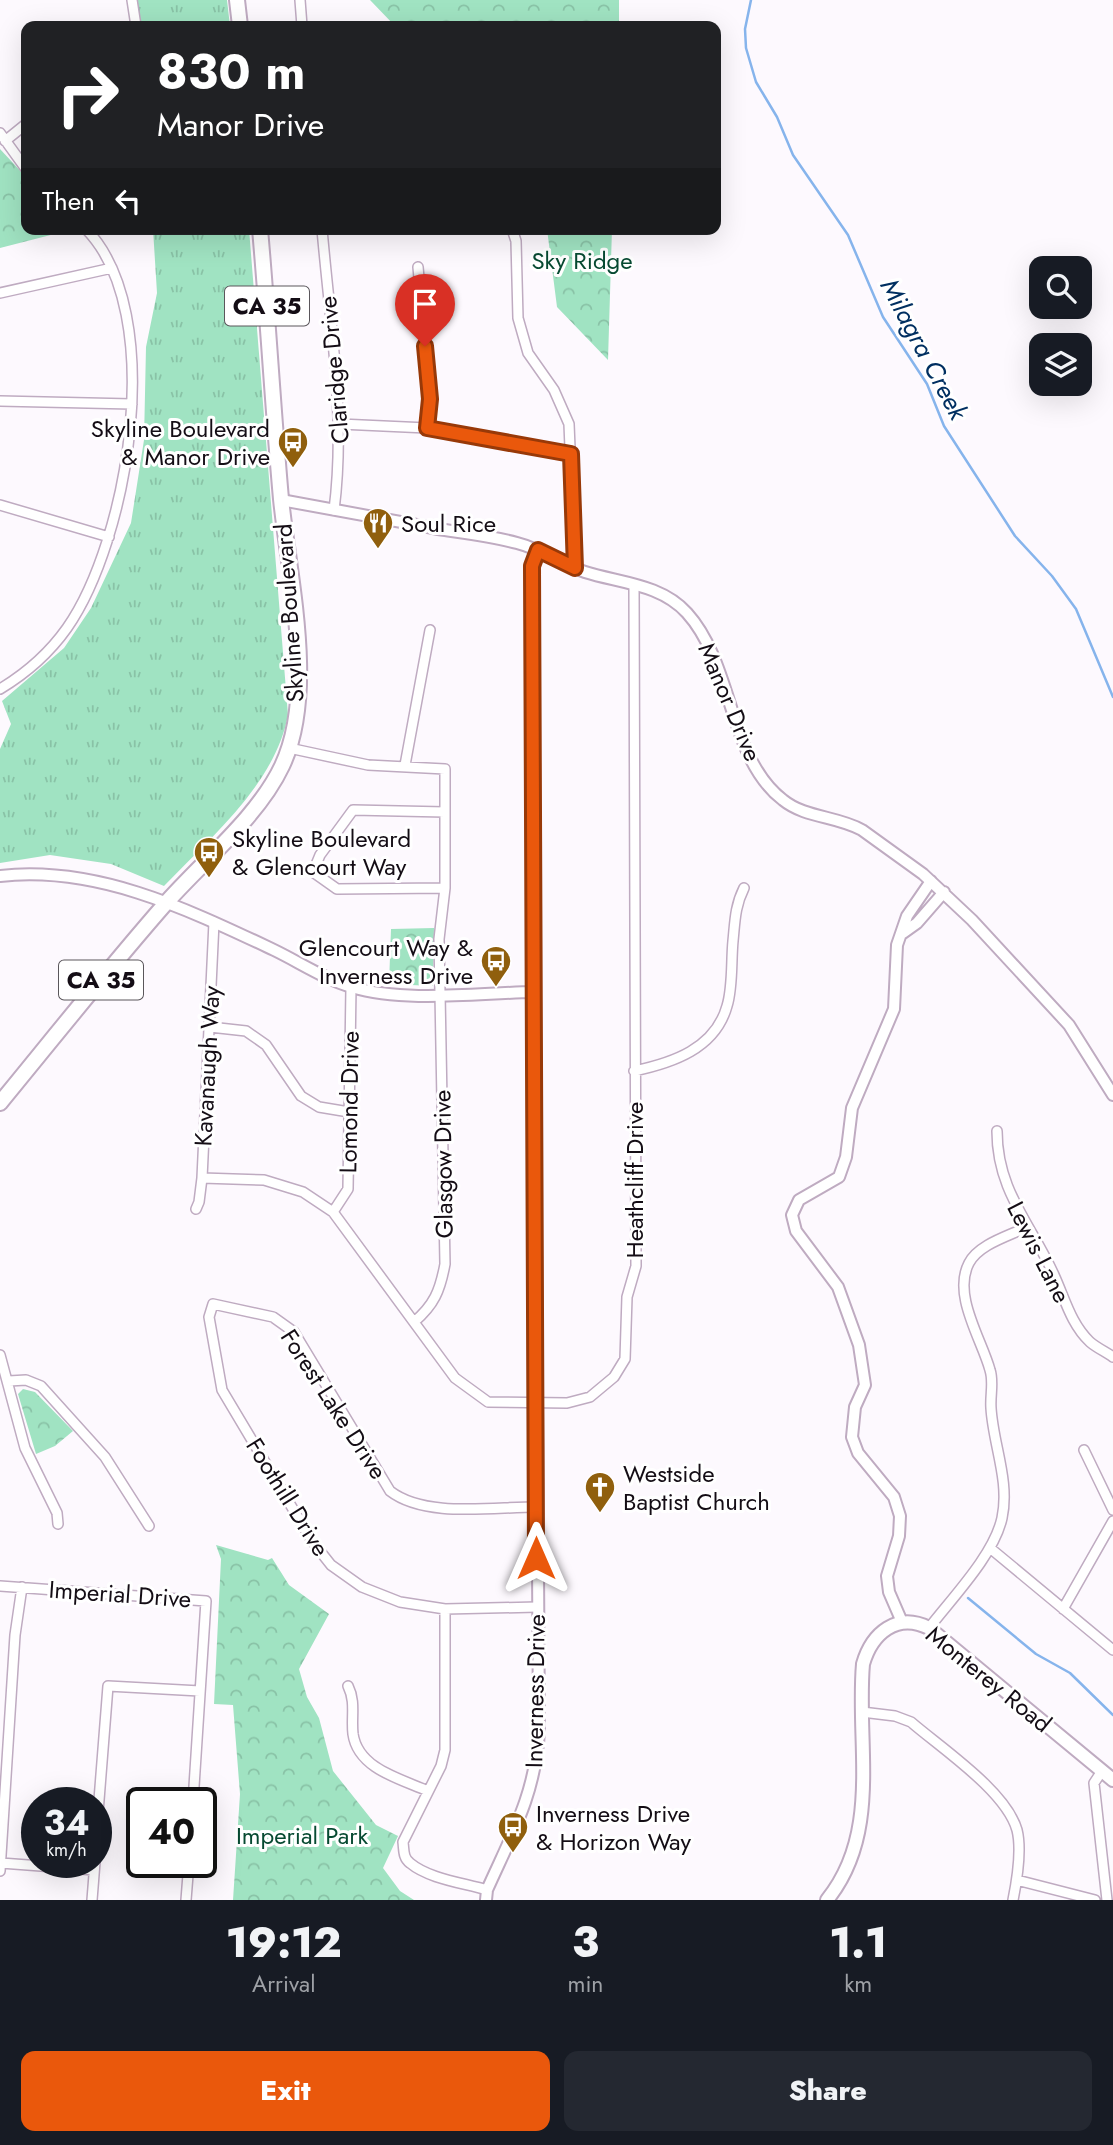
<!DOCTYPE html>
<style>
:root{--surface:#171b24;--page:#242831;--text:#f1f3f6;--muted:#9ea1a6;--accent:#ea580c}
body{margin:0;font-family:Jost,sans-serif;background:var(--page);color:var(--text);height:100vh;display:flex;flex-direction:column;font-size:26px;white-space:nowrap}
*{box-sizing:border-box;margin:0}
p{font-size:23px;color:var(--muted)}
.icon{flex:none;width:38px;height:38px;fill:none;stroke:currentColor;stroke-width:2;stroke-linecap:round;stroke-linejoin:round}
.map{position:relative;height:1900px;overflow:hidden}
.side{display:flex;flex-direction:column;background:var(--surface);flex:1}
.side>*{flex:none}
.banner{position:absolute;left:21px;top:21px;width:700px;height:214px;border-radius:14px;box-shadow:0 7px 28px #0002;background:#202124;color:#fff;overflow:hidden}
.controls{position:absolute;left:1029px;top:256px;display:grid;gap:14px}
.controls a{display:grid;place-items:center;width:63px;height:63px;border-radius:14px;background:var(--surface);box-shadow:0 7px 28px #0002;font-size:35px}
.speed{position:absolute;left:21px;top:1787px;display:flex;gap:14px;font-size:35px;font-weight:700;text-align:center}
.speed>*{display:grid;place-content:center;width:91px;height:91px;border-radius:50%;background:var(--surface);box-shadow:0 7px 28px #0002;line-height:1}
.speed small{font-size:18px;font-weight:400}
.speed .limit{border:4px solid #111;border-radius:10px;background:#fff;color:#111}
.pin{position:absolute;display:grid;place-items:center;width:60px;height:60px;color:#fff;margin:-72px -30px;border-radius:50% 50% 50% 0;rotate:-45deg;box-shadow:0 0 7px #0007}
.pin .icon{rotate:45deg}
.me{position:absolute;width:77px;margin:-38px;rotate:0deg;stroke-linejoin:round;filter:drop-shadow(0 0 5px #0008)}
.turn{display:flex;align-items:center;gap:24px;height:147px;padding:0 21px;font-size:32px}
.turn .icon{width:91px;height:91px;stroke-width:2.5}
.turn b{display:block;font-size:49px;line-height:60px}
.then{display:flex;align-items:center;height:66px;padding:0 21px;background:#0003;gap:14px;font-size:26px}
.eta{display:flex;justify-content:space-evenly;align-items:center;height:119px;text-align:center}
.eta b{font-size:42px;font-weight:800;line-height:49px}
.cta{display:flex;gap:14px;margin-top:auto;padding:14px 21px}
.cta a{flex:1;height:80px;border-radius:14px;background:var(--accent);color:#fff;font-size:28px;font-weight:800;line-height:80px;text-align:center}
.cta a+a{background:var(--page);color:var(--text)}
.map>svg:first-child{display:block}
.grass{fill:url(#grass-tufts)}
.forest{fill:url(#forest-crowns)}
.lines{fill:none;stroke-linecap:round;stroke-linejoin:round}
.stream{stroke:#86b4ec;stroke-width:2.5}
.minor-casing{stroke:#bfabc1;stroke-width:12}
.tertiary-casing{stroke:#bfabc1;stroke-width:14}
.secondary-casing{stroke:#bfabc1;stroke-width:16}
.primary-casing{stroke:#bfabc1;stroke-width:18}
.minor{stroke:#fff;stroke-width:9}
.tertiary{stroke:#fff;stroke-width:10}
.secondary{stroke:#fff;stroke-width:12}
.primary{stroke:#fff;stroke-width:14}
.route-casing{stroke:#983908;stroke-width:18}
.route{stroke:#ea580c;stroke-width:12}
.labels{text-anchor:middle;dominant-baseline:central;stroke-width:6;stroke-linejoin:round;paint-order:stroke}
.shield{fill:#fff;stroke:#5a565b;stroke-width:2}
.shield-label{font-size:23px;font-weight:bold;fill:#140d15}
.park-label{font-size:24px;fill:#074a32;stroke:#fff}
.street-label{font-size:24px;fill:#140d15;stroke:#fff}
.poi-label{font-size:24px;fill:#140d15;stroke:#fff;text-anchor:start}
.water-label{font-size:26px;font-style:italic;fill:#002f61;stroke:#fff}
</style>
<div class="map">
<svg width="1113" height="1900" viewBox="0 0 1113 1900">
<defs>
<pattern id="grass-tufts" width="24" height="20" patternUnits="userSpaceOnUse" patternTransform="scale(1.75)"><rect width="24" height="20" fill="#a0e3c2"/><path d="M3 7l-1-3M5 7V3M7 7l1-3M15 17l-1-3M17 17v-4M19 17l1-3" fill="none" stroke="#89c2a6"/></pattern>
<pattern id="forest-crowns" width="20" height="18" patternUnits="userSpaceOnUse" patternTransform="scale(1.75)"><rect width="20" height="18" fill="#a0e3c2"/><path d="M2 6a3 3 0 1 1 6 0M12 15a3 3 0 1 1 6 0" fill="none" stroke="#89c2a6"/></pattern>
</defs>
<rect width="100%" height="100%" fill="#fdf9fe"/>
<path class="grass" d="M132,0H227L230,26H134Z
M153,229H249L288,715C275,784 211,837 164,886L111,864L50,855L0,863V749L11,724L2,701L64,648L91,608L131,523L144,440L146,347L157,293Z"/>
<path class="forest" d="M370,0H619V26H395Z
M0,149L26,177V229H74L0,248Z
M547,229H612L608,360L557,307Z
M434,928L433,986L389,984L391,929Z
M23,1389L35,1392L73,1431L55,1446L36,1454L18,1394Z
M216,1545L268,1560L272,1558L289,1585L329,1614L299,1669L307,1697L319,1718L333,1771L376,1825L398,1836L383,1868L400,1891L414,1900H233L240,1794L233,1705L214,1704L221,1559Z"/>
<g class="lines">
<path class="stream" d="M751,0L745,29L746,48L756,82L777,117L793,155L848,235L883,317L927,384L944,426L1015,536L1052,576L1076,609L1113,697
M968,1598L1036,1654L1070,1673L1113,1715"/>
<g class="minor-casing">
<path id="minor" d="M132,0L136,26
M300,0L302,26
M0,133L26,169
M5,141L26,124
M322,229C330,323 346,417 334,510
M512,229L516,241L518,318L528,353L554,390L569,424L575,568
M418,267L430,399L427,428
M0,293L112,268
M0,401L132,404
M340,424L427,428L571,454
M0,505L109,537
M0,689C25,674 50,652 67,628C128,541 168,313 86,229
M289,748L368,765L445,769V888L439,939L445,1264C440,1291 434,1305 414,1322
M405,765L430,630
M445,812L353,810L320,855L313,872L337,889L445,888
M210,1027L246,1031L266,1045L301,1096L319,1107L349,1112
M634,1071C672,1063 715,1049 727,1006C733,987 731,961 733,941C735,921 735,906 744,888
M997,1131C997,1191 1031,1224 1054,1275C1065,1299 1071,1324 1090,1342C1097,1348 1106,1352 1113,1357
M202,1178L264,1180L303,1192L333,1212L455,1378L488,1402L567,1403L590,1397L614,1377L625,1359L627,1297L636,1266L634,585
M196,1209L199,1202L202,1178L214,922
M333,1212L348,1189L351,987
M0,1355L25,1448L57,1513L58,1524
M9,1381L26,1380L41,1386L105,1457L149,1526
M1084,1450L1113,1510
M536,1507C491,1507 425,1518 390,1491L294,1332L273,1317L213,1304L209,1317L222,1390L312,1541L331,1565L362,1587L400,1602L445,1609L537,1607
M990,1548L1113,1650
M0,1586L206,1601L193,1802
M445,1609V1750L441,1766L403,1842C404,1850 403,1858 410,1863C429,1879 464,1883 487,1890
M1063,1609L1113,1521
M929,1628C952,1598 994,1555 1002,1518C1010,1481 993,1444 991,1408C990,1395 994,1382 990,1370C982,1340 952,1295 969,1263C979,1244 1009,1236 1027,1227
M348,1686C356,1702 351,1717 353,1734C358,1769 401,1779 428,1791
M862,1712L895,1716L911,1722C941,1748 1006,1791 1017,1830C1022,1850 1017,1880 1013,1900
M1102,1771L1094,1783L1107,1900
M96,1838L108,1686L200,1691
M1,1863L94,1870
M0,1871L15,1635L22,1587
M1017,1880L1095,1900
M92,1900L95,1862
M186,1900L189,1862"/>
</g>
<g class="tertiary-casing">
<path id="tertiary" d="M281,500C334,510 386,519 438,529C464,533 491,536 517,543C541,549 561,564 585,572C620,583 661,584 687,613C734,665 728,758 783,800C805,818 837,816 862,830L923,874L972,920L1069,1025L1113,1095
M0,876C97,865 189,910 274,950C299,962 326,980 352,987C405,1003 478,993 533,992
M903,933L917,923L944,892
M902,1622L889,1592L887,1576L899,1536L900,1516L894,1497L858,1453L852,1437L855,1407L865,1385L859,1345L838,1287L796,1231L792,1215L799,1200L839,1177L846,1157L852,1108L894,1009L897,945L907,916L931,881
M486,1900L487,1890C512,1834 535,1795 539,1732L532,566L538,550"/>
</g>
<g class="secondary-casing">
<path id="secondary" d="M827,1900C882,1832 856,1744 863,1664C872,1633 897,1612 929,1628L1113,1780"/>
</g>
<g class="primary-casing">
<path id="primary" d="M237,0L240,26
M0,1103C55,1036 109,968 166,903C203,861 258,817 282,766C317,692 289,578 281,499C273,409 268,319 260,229"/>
</g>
<use href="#minor" class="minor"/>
<use href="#tertiary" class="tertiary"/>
<use href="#secondary" class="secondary"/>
<use href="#primary" class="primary"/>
</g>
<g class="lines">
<g class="route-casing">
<path id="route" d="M425,346L430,399L427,428L571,454L575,568L538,550L532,566L536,1558"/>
</g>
<use href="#route" class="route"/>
</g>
<defs>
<g id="bus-pin" transform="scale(1.575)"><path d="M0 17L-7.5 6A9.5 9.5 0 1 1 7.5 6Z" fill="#905f0d" stroke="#fff"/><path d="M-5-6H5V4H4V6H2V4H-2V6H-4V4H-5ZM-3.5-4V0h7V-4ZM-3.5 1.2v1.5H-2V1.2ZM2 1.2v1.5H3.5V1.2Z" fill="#fff"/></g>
<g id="restaurant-pin" transform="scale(1.575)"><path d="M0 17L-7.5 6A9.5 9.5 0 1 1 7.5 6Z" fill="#905f0d" stroke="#fff"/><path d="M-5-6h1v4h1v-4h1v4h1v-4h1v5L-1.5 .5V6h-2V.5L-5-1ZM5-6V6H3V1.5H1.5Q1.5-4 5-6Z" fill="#fff"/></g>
<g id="church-pin" transform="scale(1.575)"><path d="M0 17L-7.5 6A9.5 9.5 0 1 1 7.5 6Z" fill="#905f0d" stroke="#fff"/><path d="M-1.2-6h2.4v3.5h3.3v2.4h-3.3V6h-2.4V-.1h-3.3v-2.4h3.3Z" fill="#fff"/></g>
</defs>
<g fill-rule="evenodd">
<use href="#bus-pin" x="293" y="442"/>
<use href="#restaurant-pin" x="378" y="523"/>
<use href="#bus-pin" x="209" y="852"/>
<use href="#bus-pin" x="496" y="961"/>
<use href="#church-pin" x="600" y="1487"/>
<use href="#bus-pin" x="513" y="1827"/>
</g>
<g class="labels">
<g class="shield">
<rect x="225" y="286.5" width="84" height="39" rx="5"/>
<rect x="59" y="960.5" width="84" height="39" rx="5"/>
</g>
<g class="shield-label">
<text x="267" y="306">CA 35</text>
<text x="101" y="980">CA 35</text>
</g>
<g class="park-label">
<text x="582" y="260">Sky Ridge</text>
<text x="302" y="1835">Imperial Park</text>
</g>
<g class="street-label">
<text transform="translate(334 370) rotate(-95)">Claridge Drive</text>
<text transform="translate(289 613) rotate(-94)">Skyline Boulevard</text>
<text transform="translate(730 702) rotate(67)">Manor Drive</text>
<text transform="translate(207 1066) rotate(-87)">Kavanaugh Way</text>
<text transform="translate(349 1102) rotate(-89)">Lomond Drive</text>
<text transform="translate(443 1164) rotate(-91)">Glasgow Drive</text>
<text transform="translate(634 1180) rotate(-90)">Heathcliff Drive</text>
<text transform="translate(1039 1252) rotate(63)">Lewis Lane</text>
<text transform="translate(334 1404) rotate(57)">Forest Lake Drive</text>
<text transform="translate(288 1497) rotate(58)">Foothill Drive</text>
<text transform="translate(120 1594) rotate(4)">Imperial Drive</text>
<text transform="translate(989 1679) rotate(39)">Monterey Road</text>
<text transform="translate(535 1691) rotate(-89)">Inverness Drive</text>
</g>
<g class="poi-label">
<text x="270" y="428" text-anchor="end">Skyline Boulevard<tspan x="270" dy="28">&amp; Manor Drive</tspan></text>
<text x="401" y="523">Soul Rice</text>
<text x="232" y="838">Skyline Boulevard<tspan x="232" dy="28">&amp; Glencourt Way</tspan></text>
<text x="473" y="947" text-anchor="end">Glencourt Way &amp;<tspan x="473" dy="28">Inverness Drive</tspan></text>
<text x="623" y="1473">Westside<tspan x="623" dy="28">Baptist Church</tspan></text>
<text x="536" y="1813">Inverness Drive<tspan x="536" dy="28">&amp; Horizon Way</tspan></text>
</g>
<g class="water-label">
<text transform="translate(924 349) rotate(62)">Milagra Creek</text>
</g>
</g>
</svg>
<div class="controls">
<a><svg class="icon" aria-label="search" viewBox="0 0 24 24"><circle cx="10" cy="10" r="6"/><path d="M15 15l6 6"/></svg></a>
<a><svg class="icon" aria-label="layers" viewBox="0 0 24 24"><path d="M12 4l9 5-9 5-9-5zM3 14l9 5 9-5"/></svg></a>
</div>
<div class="speed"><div>34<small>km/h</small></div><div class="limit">40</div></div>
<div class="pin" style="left:425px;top:346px;background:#d93025"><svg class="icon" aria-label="arrive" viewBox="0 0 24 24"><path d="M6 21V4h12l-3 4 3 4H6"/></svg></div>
<svg class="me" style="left:536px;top:1558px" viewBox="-20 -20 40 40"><path d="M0-17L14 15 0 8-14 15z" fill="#ea580c" stroke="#fff" stroke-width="4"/></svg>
<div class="banner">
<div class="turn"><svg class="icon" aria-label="right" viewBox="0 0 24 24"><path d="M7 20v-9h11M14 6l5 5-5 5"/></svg><div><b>830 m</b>Manor Drive</div></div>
<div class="then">Then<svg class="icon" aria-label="left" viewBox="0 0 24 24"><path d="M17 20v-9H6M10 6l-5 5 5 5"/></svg></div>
</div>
</div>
<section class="side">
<div class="eta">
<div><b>19:12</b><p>Arrival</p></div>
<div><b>3</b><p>min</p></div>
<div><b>1.1</b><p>km</p></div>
</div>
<div class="cta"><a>Exit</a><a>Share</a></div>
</section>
